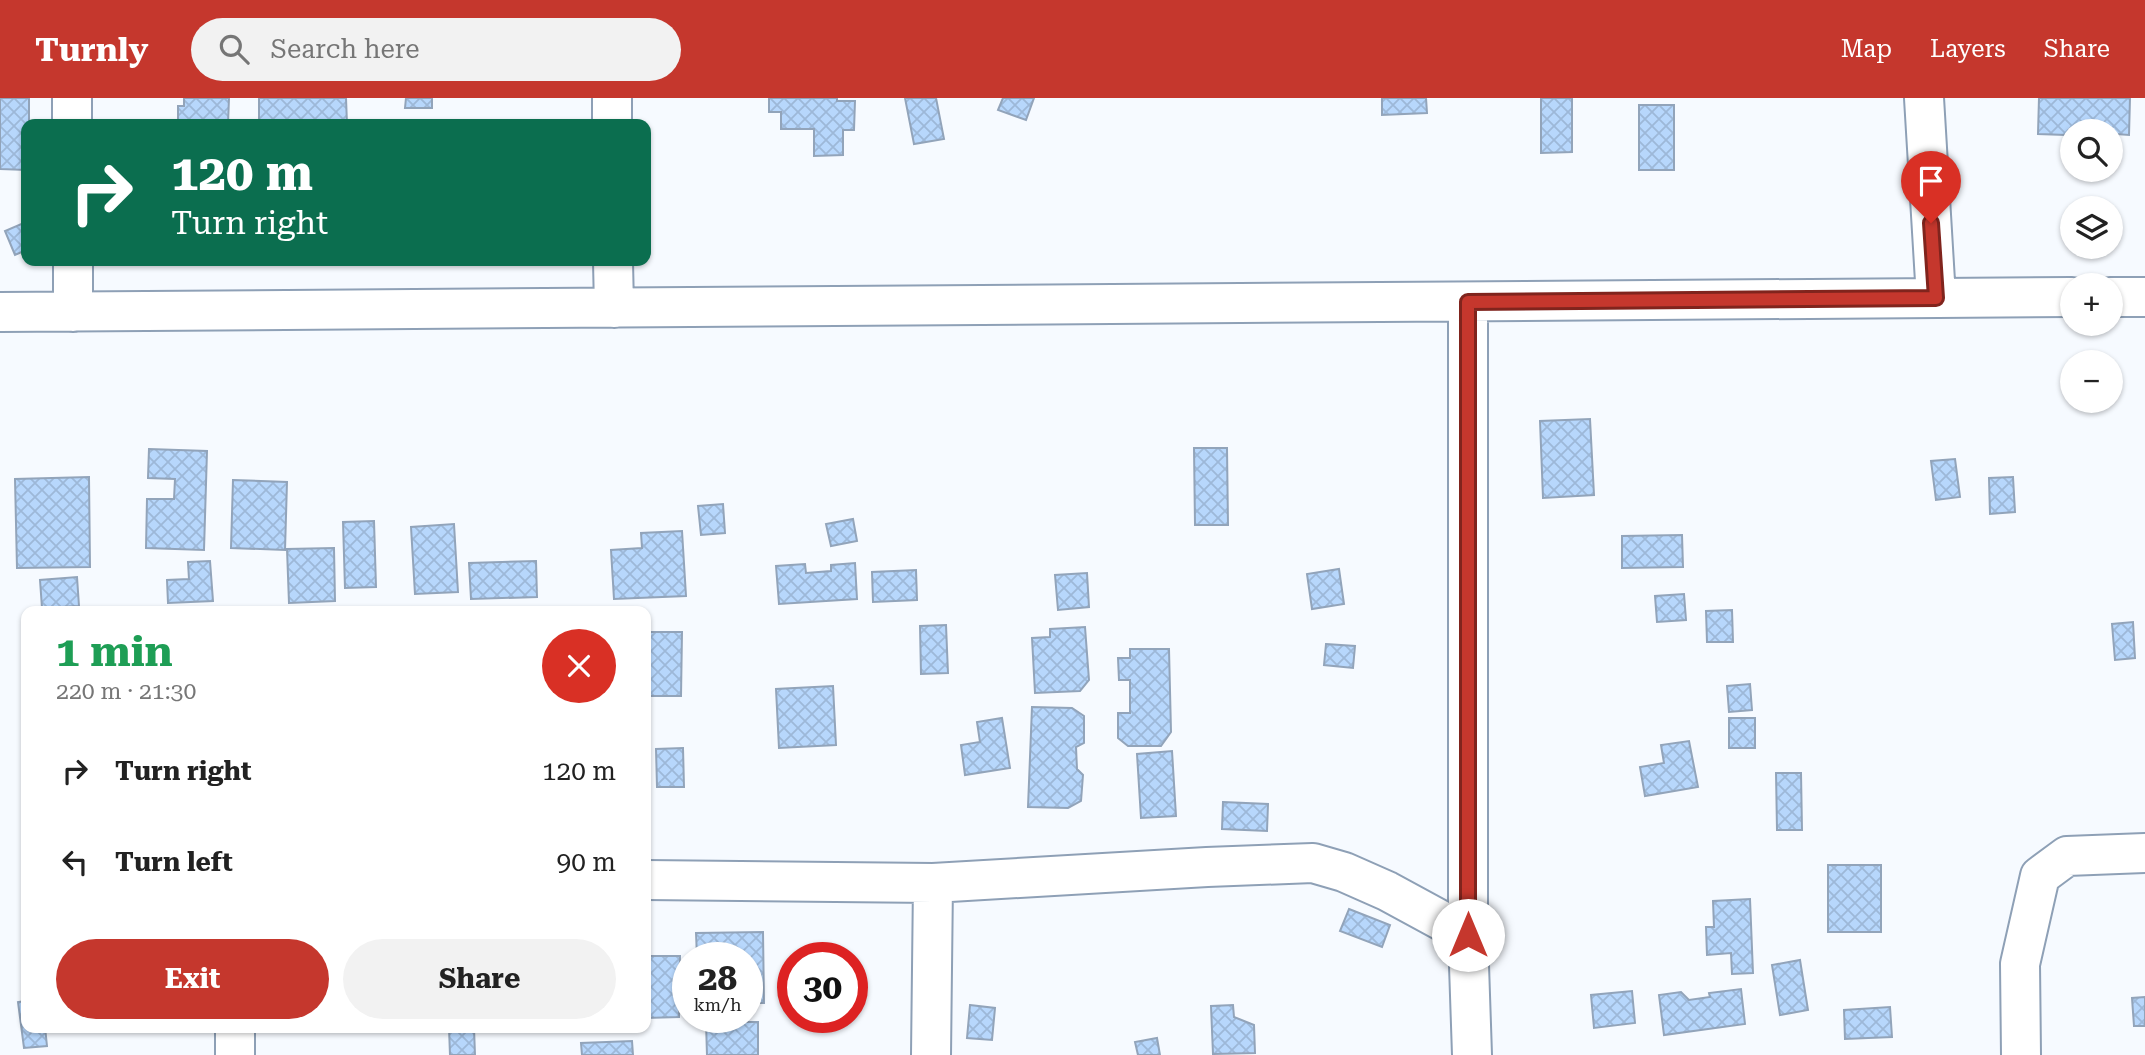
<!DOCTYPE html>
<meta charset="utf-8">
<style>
:root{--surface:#fff;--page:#f2f2f2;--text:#222;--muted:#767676;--accent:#c5372d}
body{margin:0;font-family:"Roboto Serif",serif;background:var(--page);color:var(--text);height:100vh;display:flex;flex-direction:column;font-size:26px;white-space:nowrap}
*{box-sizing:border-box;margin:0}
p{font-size:23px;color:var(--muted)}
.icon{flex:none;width:38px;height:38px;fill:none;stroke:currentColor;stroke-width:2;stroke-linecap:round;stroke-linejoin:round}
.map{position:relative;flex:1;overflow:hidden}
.sheet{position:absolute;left:21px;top:508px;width:630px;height:427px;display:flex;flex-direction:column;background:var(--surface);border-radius:14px;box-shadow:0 2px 5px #0004}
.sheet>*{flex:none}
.guide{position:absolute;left:21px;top:21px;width:630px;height:147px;border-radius:14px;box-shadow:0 2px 5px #0004;background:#0b6e4f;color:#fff;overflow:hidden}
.controls{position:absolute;left:2060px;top:21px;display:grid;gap:14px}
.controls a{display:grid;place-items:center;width:63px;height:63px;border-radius:50%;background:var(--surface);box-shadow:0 2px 5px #0004;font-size:35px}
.speed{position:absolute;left:672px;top:844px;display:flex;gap:14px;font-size:35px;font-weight:700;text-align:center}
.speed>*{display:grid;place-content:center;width:91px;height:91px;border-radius:50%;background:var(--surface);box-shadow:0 2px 5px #0004;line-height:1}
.speed small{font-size:18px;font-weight:400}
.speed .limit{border:10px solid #d22;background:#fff;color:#111}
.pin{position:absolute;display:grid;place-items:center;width:60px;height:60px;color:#fff;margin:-72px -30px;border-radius:50% 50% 50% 0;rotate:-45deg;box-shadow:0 0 7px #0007}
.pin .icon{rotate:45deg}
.me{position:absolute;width:77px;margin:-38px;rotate:0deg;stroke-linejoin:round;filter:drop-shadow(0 0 5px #0008)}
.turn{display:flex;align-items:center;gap:24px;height:147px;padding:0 35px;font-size:32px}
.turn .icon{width:91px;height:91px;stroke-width:2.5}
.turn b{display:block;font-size:49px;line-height:60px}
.round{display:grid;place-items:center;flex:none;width:74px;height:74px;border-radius:37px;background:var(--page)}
.headline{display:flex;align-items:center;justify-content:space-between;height:119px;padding:0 35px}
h1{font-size:42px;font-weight:700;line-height:52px;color:#1e9e55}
.cta{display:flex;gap:14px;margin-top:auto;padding:14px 35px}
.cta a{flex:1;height:80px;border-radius:42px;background:var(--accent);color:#fff;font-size:28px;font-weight:700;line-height:80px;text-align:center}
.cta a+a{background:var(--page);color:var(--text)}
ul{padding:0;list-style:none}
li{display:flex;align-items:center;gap:21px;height:91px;padding:0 35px}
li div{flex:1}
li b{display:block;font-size:26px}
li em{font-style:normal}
header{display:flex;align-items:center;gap:42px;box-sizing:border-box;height:98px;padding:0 35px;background:var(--accent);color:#fff}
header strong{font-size:33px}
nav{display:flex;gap:38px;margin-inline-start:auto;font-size:24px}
.search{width:490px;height:63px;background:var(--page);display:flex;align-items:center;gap:18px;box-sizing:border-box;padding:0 24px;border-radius:38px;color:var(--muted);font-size:26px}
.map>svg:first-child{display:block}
.building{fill:url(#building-cross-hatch);stroke:#92a4ba;stroke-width:2}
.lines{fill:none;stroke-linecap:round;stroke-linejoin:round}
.minor-casing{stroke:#8ea0b6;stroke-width:42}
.minor{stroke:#fff;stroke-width:38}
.route-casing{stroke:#80241d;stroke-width:18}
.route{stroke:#c5372d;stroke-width:12}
</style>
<header>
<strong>Turnly</strong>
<div class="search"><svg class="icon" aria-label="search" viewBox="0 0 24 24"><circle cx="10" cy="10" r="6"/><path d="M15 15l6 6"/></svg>Search here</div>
<nav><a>Map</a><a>Layers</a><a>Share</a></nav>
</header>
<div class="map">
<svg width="2145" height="957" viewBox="0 0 2145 957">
<defs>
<pattern id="building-cross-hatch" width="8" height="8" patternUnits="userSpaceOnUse" patternTransform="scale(1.75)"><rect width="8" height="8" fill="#b7d7fc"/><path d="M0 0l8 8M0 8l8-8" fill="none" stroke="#9db8d8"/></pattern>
</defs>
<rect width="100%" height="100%" fill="#f6faff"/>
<path class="building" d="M0,0H29V26H26V72L0,71Z
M184,0H229L228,26H178V8H184Z
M259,0H346L347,26H259Z
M406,0H432V10H405Z
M769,0H837V3H855L854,32H843V57L814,58V31H781V14H769Z
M905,0H936L944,41L914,46Z
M1003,0H1034L1026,22L998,12Z
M1382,0H1426L1427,15L1382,17Z
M1541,0H1572V54L1541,55Z
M2039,0H2130L2129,37L2116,36V49H2110V33H2072V48H2066V37L2038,36Z
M1639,7H1674V72H1639Z
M26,124V152L15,157L5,133Z
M1590,321L1594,397L1543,400L1540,323Z
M1194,350H1227L1228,427H1195Z
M149,351L207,353L204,452L146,450L147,401H174L175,381L148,380Z
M1955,361L1960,399L1936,402L1931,363Z
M89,379L90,469L17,470L15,381Z
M2013,379L2015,414L1990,416L1989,380Z
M233,382L287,384L285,452L231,450Z
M723,406L725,435L701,437L698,408Z
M853,421L857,443L831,448L826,426Z
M374,423L376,489L345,490L343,424Z
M454,426L458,494L415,496L411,429Z
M682,433L686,498L614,501L611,452L642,450L641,435Z
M1682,437L1683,469L1622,470V438Z
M334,450L335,503L289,505L287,451Z
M210,463L213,503L168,505L167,482L189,481L188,464Z
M536,463L537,499L471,501L469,465Z
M855,465L857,501L779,506L776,468L805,466L806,475L831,473V467Z
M1339,471L1344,506L1312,511L1307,476Z
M916,472L917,502L873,504L872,474Z
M1087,475L1089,509L1058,512L1055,477Z
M77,479L79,508L42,510L40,482Z
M1684,496L1686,522L1657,524L1655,498Z
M1732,512L1733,544H1707L1706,513Z
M2133,524L2135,560L2115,562L2112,526Z
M946,527L948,575L921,576L920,528Z
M1085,529L1089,582L1080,593L1035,595L1032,540L1050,539V531Z
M649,534H682L681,598H649Z
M1326,546L1355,548L1353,570L1324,567Z
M1130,551H1169L1171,634L1161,648H1128L1118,640V615H1130V582H1119L1118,560H1130Z
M1750,586L1752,612L1729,614L1727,588Z
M833,588L836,647L779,650L776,591Z
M1032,609L1072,610L1084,618V645L1076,649L1077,671L1083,677L1081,703L1068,710L1028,709Z
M1002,620L1010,670L965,677L961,647L980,644L977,624Z
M1729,620H1755V650H1729Z
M1689,643L1698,689L1645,698L1640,669L1664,665L1661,647Z
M683,650L684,689H657L656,651Z
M1172,653L1176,718L1141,720L1137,656Z
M1776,675H1801L1802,732H1777Z
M1223,704L1268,706L1267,733L1222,731Z
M1828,767H1881V834H1828Z
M1750,801L1753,875L1732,876L1731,855L1707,857L1706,829H1714L1713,803Z
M1349,811L1390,827L1382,849L1340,833Z
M763,834L764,905H747V859H697L696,835Z
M646,858H680L679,919L646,920Z
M1800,862L1808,912L1780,917L1772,867Z
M1741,891L1745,926L1664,937L1659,897L1681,894L1689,902L1710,899L1709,895Z
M1632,893L1635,925L1594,930L1591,897Z
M2145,899V928H2134L2132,900Z
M26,903V929H45L47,948L24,950L18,904Z
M970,907L995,910L992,942L967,940Z
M1233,907L1234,919L1254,927L1255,955L1213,956L1211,908Z
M1890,909L1892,939L1845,941L1844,912Z
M706,924H758V957H707Z
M449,930H474L475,957H450Z
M1157,940L1160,957H1138L1135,944Z
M632,943L633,957H582L581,945Z"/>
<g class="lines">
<g class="minor-casing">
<path id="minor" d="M72,0V26
M612,0V26
M1924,0L1936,200
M73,163V214
M613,163L614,210
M2110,199H2145
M1468,204V837L1472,957
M0,214L2072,199
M646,782L933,785L1207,769L1313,765L1344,774L1387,793L1468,837
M235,929V957
M931,957L933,785
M2021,957L2020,866L2040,778L2067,758L2145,755"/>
</g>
<use href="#minor" class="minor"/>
</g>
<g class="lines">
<g class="route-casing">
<path id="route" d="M1468,837V204L1936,200L1931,125"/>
</g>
<use href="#route" class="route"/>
</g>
</svg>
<div class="controls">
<a><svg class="icon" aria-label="search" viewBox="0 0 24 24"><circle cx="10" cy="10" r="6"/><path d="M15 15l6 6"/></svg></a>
<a><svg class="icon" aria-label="layers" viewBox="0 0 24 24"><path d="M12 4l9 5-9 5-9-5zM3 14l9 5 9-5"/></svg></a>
<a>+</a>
<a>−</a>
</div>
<div class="speed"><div>28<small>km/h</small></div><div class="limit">30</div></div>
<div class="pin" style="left:1931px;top:125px;background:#d93025"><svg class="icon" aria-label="arrive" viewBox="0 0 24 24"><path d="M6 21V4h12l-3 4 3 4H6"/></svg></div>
<svg class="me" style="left:1468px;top:837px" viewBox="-20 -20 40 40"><circle r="19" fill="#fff"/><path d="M0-13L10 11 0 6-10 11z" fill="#c5372d"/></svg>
<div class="guide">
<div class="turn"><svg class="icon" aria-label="right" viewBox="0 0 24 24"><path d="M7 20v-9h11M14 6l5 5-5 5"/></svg><div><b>120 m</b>Turn right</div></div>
</div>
<section class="sheet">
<div class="headline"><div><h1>1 min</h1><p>220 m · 21:30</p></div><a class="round" style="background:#d93025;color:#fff"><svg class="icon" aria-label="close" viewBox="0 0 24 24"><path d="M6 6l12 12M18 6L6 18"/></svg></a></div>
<ul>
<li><svg class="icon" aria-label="right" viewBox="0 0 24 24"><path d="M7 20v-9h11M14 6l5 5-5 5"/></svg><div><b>Turn right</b></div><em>120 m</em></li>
<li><svg class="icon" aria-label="left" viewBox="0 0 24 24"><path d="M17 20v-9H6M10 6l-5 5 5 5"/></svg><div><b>Turn left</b></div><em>90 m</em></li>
</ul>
<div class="cta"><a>Exit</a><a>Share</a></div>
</section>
</div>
